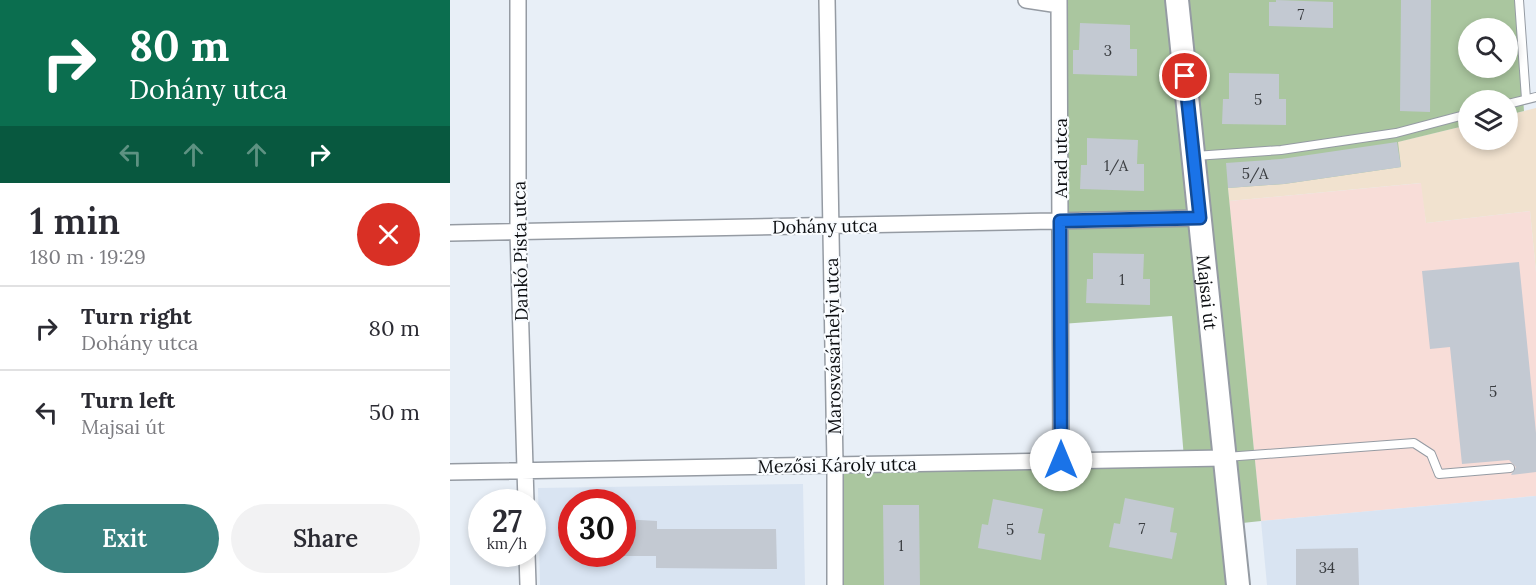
<!DOCTYPE html>
<meta charset="utf-8">
<style>
:root{--surface:#fff;--page:#f2f2f3;--text:#2b2b33;--muted:#7c7c81;--line:#e1e1e2;--accent:#3b8381}
body{margin:0;font-family:Lora,serif;background:var(--page);color:var(--text);height:100vh;display:flex;flex-direction:column;font-size:22px;white-space:nowrap}
*{box-sizing:border-box;margin:0}
p{font-size:20px;color:var(--muted)}
.icon{flex:none;width:33px;height:33px;fill:none;stroke:currentColor;stroke-width:2;stroke-linecap:round;stroke-linejoin:round}
.map{position:relative;flex:1;overflow:hidden}
.sheet{display:flex;flex-direction:column;background:var(--surface);width:450px}
.sheet>*{flex:none}
.top-card{background:#0b6e4f;color:#fff;overflow:hidden}
.controls{position:absolute;left:1008px;top:18px;display:grid;gap:12px}
.controls a{display:grid;place-items:center;width:60px;height:60px;border-radius:50%;background:var(--surface);box-shadow:0 3px 9px #0003;font-size:30px}
.speed{position:absolute;left:18px;top:489px;display:flex;gap:12px;font-size:30px;font-weight:700;text-align:center}
.speed>*{display:grid;place-content:center;width:78px;height:78px;border-radius:50%;background:var(--surface);box-shadow:0 3px 9px #0003;line-height:1}
.speed small{font-size:15px;font-weight:400}
.speed .limit{border:9px solid #d22;background:#fff;color:#111}
.pin{position:absolute;display:grid;place-items:center;width:51px;height:51px;color:#fff;margin:-26px;border:3px solid #fff;border-radius:50%;box-shadow:0 2px 6px #0007}
.me{position:absolute;width:66px;margin:-33px;rotate:0deg;stroke-linejoin:round;filter:drop-shadow(0 0 4px #0008)}
.turn{display:flex;align-items:center;gap:21px;height:126px;padding:0 30px;font-size:27px}
.turn .icon{width:78px;height:78px;stroke-width:2.5}
.turn b{display:block;font-size:42px;line-height:51px}
.lanes{display:flex;align-items:center;height:57px;padding:0 30px;background:#0003;justify-content:center;gap:30px;direction:ltr}
.lanes .off{opacity:.35}
.round{display:grid;place-items:center;flex:none;width:63px;height:63px;border-radius:32px;background:var(--page)}
.head{display:flex;align-items:center;justify-content:space-between;height:102px;padding:0 30px}
h1{font-size:36px;font-weight:600;line-height:45px}
.cta{display:flex;gap:12px;margin-top:auto;padding:12px 30px}
.cta a{flex:1;height:69px;border-radius:36px;background:var(--accent);color:#fff;font-size:24px;font-weight:600;line-height:69px;text-align:center}
.cta a+a{background:var(--page);color:var(--text)}
ul{padding:0;list-style:none}
li{display:flex;align-items:center;gap:18px;height:84px;padding:0 30px;border-top:2px solid var(--line)}
li div{flex:1}
li b{display:block;font-size:22px}
li em{font-style:normal}
main{display:flex;flex:1;min-height:0}
.map>svg:first-child{display:block}
.commercial{fill:#f8ddd8}
.industrial{fill:#f1e2cf}
.built{fill:#d9e4f2;fill-rule:evenodd}
.green{fill:#aac69f;fill-rule:evenodd}
.building{fill:#c3c9d2}
.lines{fill:none;stroke-linecap:round;stroke-linejoin:round}
.service-casing{stroke:#959ba3;stroke-width:10}
.minor-casing{stroke:#959ba3;stroke-width:18}
.secondary-casing{stroke:#959ba3;stroke-width:26}
.service{stroke:#fff;stroke-width:8}
.minor{stroke:#fff;stroke-width:15}
.secondary{stroke:#fff;stroke-width:22}
.route-casing{stroke:#114b97;stroke-width:15}
.route{stroke:#1a73e8;stroke-width:10}
.labels{text-anchor:middle;dominant-baseline:central;stroke-width:4.5;stroke-linejoin:round;paint-order:stroke}
.number-label{font-size:15px;fill:#3a3d41}
.street-label{font-size:18px;fill:#0c0e11;stroke:#f9fcff}
</style>
<main>
<section class="sheet">
<div class="top-card">
<div class="turn"><svg class="icon" aria-label="right" viewBox="0 0 24 24"><path d="M7 20v-9h11M14 6l5 5-5 5"/></svg><div><b>80 m</b>Dohány utca</div></div>
<div class="lanes"><svg class="icon off" aria-label="left" viewBox="0 0 24 24"><path d="M17 20v-9H6M10 6l-5 5 5 5"/></svg><svg class="icon off" aria-label="ahead" viewBox="0 0 24 24"><path d="M12 20V5M6 11l6-6 6 6"/></svg><svg class="icon off" aria-label="ahead" viewBox="0 0 24 24"><path d="M12 20V5M6 11l6-6 6 6"/></svg><svg class="icon" aria-label="right" viewBox="0 0 24 24"><path d="M7 20v-9h11M14 6l5 5-5 5"/></svg></div>
</div>
<div class="head"><div><h1>1 min</h1><p>180 m · 19:29</p></div><a class="round" style="background:#d93025;color:#fff"><svg class="icon" aria-label="close" viewBox="0 0 24 24"><path d="M6 6l12 12M18 6L6 18"/></svg></a></div>
<ul>
<li><svg class="icon" aria-label="right" viewBox="0 0 24 24"><path d="M7 20v-9h11M14 6l5 5-5 5"/></svg><div><b>Turn right</b><p>Dohány utca</p></div><em>80 m</em></li>
<li><svg class="icon" aria-label="left" viewBox="0 0 24 24"><path d="M17 20v-9H6M10 6l-5 5 5 5"/></svg><div><b>Turn left</b><p>Majsai út</p></div><em>50 m</em></li>
</ul>
<div class="cta"><a>Exit</a><a>Share</a></div>
</section>
<div class="map">
<svg width="1086" height="585" viewBox="0 0 1086 585">
<rect width="100%" height="100%" fill="#e8eff7"/>
<path class="commercial" d="M972,183L976,223L1080,211L1086,272V496L811,521L779,201Z"/>
<path class="industrial" d="M1086,108V272L1080,211L976,223L971,183L779,201L778,188L951,167L947,142L1018,125V140H1058V115Z"/>
<path class="built" d="M353,484L355,585H90L88,488ZM122,502H172V554H122Z
M1086,496V585H817L811,521Z"/>
<path class="green" d="M609,0H1066L1074,111L1058,115V100H1018V125L948,142L951,167L834,184L778,188L811,521L783,524L787,585H385L386,465L734,458L722,316L611,324ZM1018,28H1058V68H1018Z"/>
<path class="building" d="M826,0L883,2V28L819,26V2H826Z
M951,0H981L980,112L950,111Z
M630,23L680,25V49H687V76L623,74V50H629Z
M779,73L829,74V99H836V125L772,124L773,99H779Z
M637,138L688,140L687,164H694V191L630,189L631,165H637Z
M947,142L951,167L834,184L778,188L776,163L831,159Z
M643,253L694,254L693,279H700V305L636,303L637,279H643Z
M1069,262L1086,433V472L1061,475L1066,467L1059,460L1012,464L1000,347L980,349L972,271Z
M675,498L724,508L720,532L727,533L722,559L659,547L664,523L670,524Z
M543,499L593,509L588,533L595,534L591,560L528,548L532,524L538,525Z
M433,505H469L470,585H434Z
M172,519L207,521V529H326L327,569L206,568V556H172Z
M908,548L909,585H846V549Z"/>
<g class="lines">
<g class="service-casing">
<path id="service" d="M1069,0L1076,99
M1058,104L1086,97
M745,156L831,150L946,133L1018,114
M776,457L964,443L981,454L989,474L1060,468"/>
</g>
<g class="minor-casing">
<path id="minor" d="M68,0V232L76,502
M377,0L385,465V585
M576,0L609,5
M609,0L611,461
M0,233L750,218
M0,472L774,458
M77,554L78,585"/>
</g>
<g class="secondary-casing">
<g id="secondary">
<path id="s1" d="M727,0L788,585"/>
</g>
</g>
<use href="#service" class="service"/>
<use href="#minor" class="minor"/>
<use href="#secondary" class="secondary"/>
</g>
<g class="lines">
<g class="route-casing">
<path id="route" d="M611,460L610,221L750,218L735,76"/>
</g>
<use href="#route" class="route"/>
</g>
<g class="labels">
<g class="number-label">
<text x="851" y="14">7</text>
<text x="658" y="50">3</text>
<text x="808" y="99">5</text>
<text x="666" y="165">1/A</text>
<text x="805" y="173">5/A</text>
<text x="672" y="279">1</text>
<text x="1043" y="391">5</text>
<text x="692" y="528">7</text>
<text x="560" y="529">5</text>
<text x="451" y="545">1</text>
<text x="877" y="567">34</text>
</g>
<g class="street-label">
<text transform="translate(610 158) rotate(-90)">Arad utca</text>
<text transform="translate(375 226) rotate(-1)">Dohány utca</text>
<text transform="translate(70 251) rotate(-91)">Dankó Pista utca</text>
<text stroke="none"><textPath href="#s1" startOffset="294">Majsai út</textPath></text>
<text transform="translate(383 346) rotate(-91)">Marosvásárhelyi utca</text>
<text transform="translate(387 465) rotate(-1)">Mezősi Károly utca</text>
</g>
</g>
</svg>
<div class="controls">
<a><svg class="icon" aria-label="search" viewBox="0 0 24 24"><circle cx="10" cy="10" r="6"/><path d="M15 15l6 6"/></svg></a>
<a><svg class="icon" aria-label="layers" viewBox="0 0 24 24"><path d="M12 4l9 5-9 5-9-5zM3 14l9 5 9-5"/></svg></a>
</div>
<div class="speed"><div>27<small>km/h</small></div><div class="limit">30</div></div>
<div class="pin" style="left:735px;top:76px;background:#d93025"><svg class="icon" aria-label="arrive" viewBox="0 0 24 24"><path d="M6 21V4h12l-3 4 3 4H6"/></svg></div>
<svg class="me" style="left:611px;top:460px" viewBox="-20 -20 40 40"><circle r="19" fill="#fff"/><path d="M0-13L10 11 0 6-10 11z" fill="#1a73e8"/></svg>
</div>
</main>
